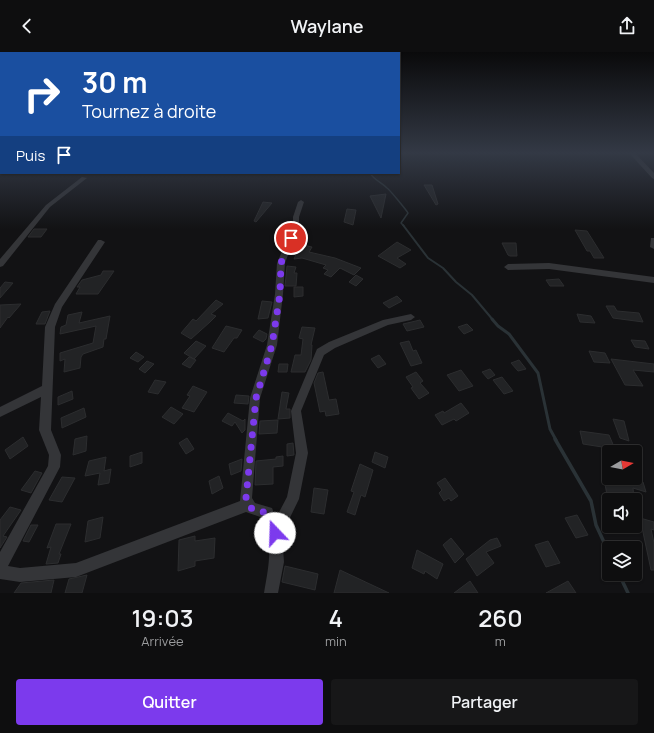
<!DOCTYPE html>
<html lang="fr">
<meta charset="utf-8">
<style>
:root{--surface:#0e0e0f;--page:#171718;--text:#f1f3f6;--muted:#9b9c9e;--line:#2e2e2f;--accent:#7c3aed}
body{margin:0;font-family:Manrope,sans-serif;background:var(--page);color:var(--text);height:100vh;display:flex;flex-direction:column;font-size:15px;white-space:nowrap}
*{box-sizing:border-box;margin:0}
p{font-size:13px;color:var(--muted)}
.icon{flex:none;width:22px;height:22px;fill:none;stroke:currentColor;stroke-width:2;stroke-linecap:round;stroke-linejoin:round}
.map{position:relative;height:541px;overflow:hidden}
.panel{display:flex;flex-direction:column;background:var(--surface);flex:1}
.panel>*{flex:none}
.top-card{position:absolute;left:0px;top:0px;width:400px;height:122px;box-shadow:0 1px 3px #0004,0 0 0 1px var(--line);background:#1a4fa0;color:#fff;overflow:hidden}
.needle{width:26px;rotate:80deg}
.controls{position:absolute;left:602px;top:393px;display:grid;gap:8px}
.controls a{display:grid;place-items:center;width:40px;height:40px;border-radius:4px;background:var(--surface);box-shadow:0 1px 3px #0004,0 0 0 1px var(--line);font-size:20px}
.pin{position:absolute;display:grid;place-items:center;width:34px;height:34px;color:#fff;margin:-17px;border:2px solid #fff;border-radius:50%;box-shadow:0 1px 4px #0007}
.me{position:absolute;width:44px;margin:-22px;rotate:339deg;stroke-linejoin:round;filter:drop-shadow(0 0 3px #0008)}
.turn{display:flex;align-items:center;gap:14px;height:84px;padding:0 16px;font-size:18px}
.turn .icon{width:52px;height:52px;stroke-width:2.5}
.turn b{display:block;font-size:28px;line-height:34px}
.then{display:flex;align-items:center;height:38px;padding:0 16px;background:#0003;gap:8px;font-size:15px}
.eta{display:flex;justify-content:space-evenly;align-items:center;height:68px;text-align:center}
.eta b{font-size:24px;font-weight:600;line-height:28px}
.primary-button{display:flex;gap:8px;margin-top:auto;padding:8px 16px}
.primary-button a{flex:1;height:46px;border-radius:4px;background:var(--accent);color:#fff;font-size:16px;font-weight:600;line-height:46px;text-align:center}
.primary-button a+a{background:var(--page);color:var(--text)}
header{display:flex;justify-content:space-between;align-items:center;height:52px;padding:0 16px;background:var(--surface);font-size:18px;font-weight:600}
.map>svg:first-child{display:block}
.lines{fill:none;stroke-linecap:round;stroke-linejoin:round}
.stream-far3{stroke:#2a3236;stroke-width:1.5}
.stream-far2{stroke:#2a3236;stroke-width:2}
.stream-far1{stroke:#2a3236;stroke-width:3}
.stream{stroke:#2a3236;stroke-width:3.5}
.building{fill:#222325;stroke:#2c2d2f}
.minor{fill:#343538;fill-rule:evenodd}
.route{stroke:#7c3aed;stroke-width:7;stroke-dasharray:0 12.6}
</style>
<header><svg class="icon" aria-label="back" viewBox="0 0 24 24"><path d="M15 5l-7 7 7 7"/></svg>Waylane<svg class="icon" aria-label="share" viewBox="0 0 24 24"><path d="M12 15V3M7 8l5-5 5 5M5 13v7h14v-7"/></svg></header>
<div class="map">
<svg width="654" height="541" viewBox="0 0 654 541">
<rect width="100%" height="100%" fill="#121214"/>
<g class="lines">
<path class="stream-far3" d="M370,121C374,128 381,130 387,136C390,138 407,159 408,161L401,171L404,174"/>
<path class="stream-far2" d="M403,173L428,206L443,216L456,230L472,243L493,268"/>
<path class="stream-far1" d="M492,267L498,274L509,282L538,321L550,377L556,388"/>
<path class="stream" d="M555,387L591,449L596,473L609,501
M619,522L628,541"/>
</g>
<path class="building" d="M424,133H432L438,152L436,153Z
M386,142L381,166L370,144Z
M263,150L272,151L256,170L254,169Z
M347,157L356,158L353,173L344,170Z
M34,177H47L41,185H28Z
M575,178L587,179L604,206H594L590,199H587Z
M397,190L411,198L397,206L406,212L400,216L378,204Z
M294,191L312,195L309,200L335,206L361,216L354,223L340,216L331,225L324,222L328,218L323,216L326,213L302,206L294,207L297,200L291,199Z
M502,191H516L517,204H510L508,203Z
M287,214L296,215L294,221H297L296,234H285Z
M103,219H114L98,242H76L80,235H77L82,228L101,223Z
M356,223L363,227L356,234L349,230Z
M559,227L564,234H550L546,228Z
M5,230L13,231L0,246V236Z
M294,235H303V244L294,245Z
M397,244L402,249L389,256L383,251Z
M216,248L223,252L211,262L216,264L210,270L191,287L181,281L193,267L196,269Z
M262,249L272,250L268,266L258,267Z
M21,252L9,266L8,265L0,276V253Z
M606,254H614L617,259L639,261L643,270L613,266Z
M50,259L45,272H36L42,260Z
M82,260L79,271L110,264L106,287H104L103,295L83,302L81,305L80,316L64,320L65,307L60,309V301L93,291L96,274L60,282L61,275L66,273L68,263Z
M577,262L591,264L595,271L580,270Z
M420,268L424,275L407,279L403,272Z
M467,272L473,278L464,282L458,275Z
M226,274L242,278L237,286H234L224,300L212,296Z
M302,275L315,276L311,293H312L311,308L305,320H291L295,303H301L303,287L299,286Z
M259,278L267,282L266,287L263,290L253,285Z
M631,288L645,289L649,297L635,295Z
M196,289L206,294L194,307L184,301Z
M409,289L413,299L416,298L422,311L411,314L400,291Z
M589,299L605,301L610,311L594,310Z
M136,300L144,305L138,310L130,306Z
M379,303L386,312L378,316L371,307Z
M189,305L196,308L190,316L182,312Z
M611,307L654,312V320L633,318L643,334L625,333Z
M519,308L526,317L518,319L511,311Z
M147,309L154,312L145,321L139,317Z
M279,312H288L287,320H278Z
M490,317L495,323L488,327L482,320Z
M461,318L473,334L459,339L447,323Z
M323,320L329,348L336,347L339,362L326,364L325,359L320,360L314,331L318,321Z
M416,320L423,329L420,331L429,341L419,347L411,336L413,335L406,325Z
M502,325L513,339L504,342L493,328Z
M155,328L166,330L158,342L148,340Z
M193,334L207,340L194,360L182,356L190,344L187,343Z
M72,339L73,347L58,353V345Z
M282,340L289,341L286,357H290V366L278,367Z
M236,343L249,344L248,352L234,351Z
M461,351L469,361L456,369L454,367L442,373L435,363L443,359L444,361Z
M171,355L183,362L174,372L162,365Z
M84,356L86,365L62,376L61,366Z
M228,361L243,369L245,367V378L242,381L235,370L232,374L222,369Z
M613,367L624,369L629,389L620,386Z
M278,368L277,381L259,382L260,369Z
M580,379L609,383L615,397L583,392Z
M87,384L86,399L73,403L75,387Z
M23,385L28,394L10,407L5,398Z
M187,386L194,397L186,402L179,391Z
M293,391L294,403L287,404V392Z
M142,400V411L130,415V404Z
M375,400L388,405L385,416L372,410Z
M283,404V414L273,415V432L255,433L256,409L276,407V405Z
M106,405L104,419L111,417L109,431L98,433L100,421L85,424L89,409Z
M242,407L241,419L231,423L229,412Z
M360,412L373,418L365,445L361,443L355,463L347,460L354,440L351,439Z
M35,419L42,421L31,441L21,438Z
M219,424L223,436L212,442L209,429Z
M62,425L75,426L62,450L49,448Z
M445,426L458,444L451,449L449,446L444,449L439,441L442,438L437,431Z
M620,426H638L639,429L643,430L646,440L633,436L634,448H608L604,427L622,432Z
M314,436L328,438L324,462L311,460Z
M10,455L21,458L3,484L7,485L0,496V468Z
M577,463L588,483L576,486L565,466Z
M103,465L100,486L85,490L88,469Z
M640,466L654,470V478L651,477L654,491V518H651Z
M56,472H71L59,502H61L58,511L46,512L51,495L47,496Z
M31,473H38L29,490L23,489Z
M195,484V489L215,486L214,506L195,509V514L178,519L179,488Z
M451,486L464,502L455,511L443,493Z
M497,486L501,494L486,500L494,511L477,524L466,507L490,488Z
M548,489L560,511L546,515L535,493Z
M417,498L443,512L437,527L425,519L424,522L412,516Z
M285,514L318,522L315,538L282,530Z
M340,518L389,541H334Z
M87,523L82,541H65L69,527Z
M54,528L51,541H14L21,531Z
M470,529L478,541H454Z
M568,529L576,541H546Z"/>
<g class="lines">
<path class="minor" d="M629,101H635L654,121V127L652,126Z
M0,108H1V112H0Z
M82,125L87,126L50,155L3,214L0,215V207L46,153Z
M301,148L304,150L299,165V174L285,211L283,242L277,293L260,346L252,446L255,451L272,456L276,466L287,445L296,401L291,359L317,297L329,290L383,268L411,262L415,265L411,268L388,273L335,296L324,303L301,359L308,401L299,447L282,482L284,510L278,541H264C269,513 273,494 263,466L246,460L76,525L20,530L0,527V500L48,414L49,403L39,378L41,345L0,365V355L42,334L45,275L55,252L98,188H101L105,190L62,255L55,275L51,378L61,403L60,415L8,514L20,516L76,511L240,449L250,346L267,293L275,242L277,211L293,174V165L298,150Z
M651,186H654V197L650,195Z
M549,211L654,225V231L549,217L508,218L504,215L508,212Z"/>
</g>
<linearGradient id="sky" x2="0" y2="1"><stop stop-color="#0a0a0b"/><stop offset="0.57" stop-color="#333945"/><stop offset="1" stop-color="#333945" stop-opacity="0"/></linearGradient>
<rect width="654" height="177" fill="url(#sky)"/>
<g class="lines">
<path class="route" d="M275,481L267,461C256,458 248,459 246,446L256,346L272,293L280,242L281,211L291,186"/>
</g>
</svg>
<div class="controls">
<a><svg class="needle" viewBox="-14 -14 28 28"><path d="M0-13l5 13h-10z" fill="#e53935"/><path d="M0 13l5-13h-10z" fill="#9b9c9e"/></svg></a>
<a><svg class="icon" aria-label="sound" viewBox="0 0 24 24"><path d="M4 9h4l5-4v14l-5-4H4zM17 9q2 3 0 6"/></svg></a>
<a><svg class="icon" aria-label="layers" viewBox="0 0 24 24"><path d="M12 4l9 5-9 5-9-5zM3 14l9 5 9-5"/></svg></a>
</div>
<div class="pin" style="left:291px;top:186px;background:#d93025"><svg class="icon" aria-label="arrive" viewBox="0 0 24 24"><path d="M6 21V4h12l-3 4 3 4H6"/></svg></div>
<svg class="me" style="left:275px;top:481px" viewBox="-20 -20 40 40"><circle r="19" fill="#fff"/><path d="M0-13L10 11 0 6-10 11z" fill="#7c3aed"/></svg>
<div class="top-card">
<div class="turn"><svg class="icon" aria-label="right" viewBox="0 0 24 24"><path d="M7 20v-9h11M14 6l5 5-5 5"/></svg><div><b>30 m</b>Tournez à droite</div></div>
<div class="then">Puis<svg class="icon" aria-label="arrive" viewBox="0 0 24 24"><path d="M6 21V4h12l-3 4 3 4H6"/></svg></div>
</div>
</div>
<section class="panel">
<div class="eta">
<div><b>19:03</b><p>Arrivée</p></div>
<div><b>4</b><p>min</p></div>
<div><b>260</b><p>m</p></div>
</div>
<div class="primary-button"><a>Quitter</a><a>Partager</a></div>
</section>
